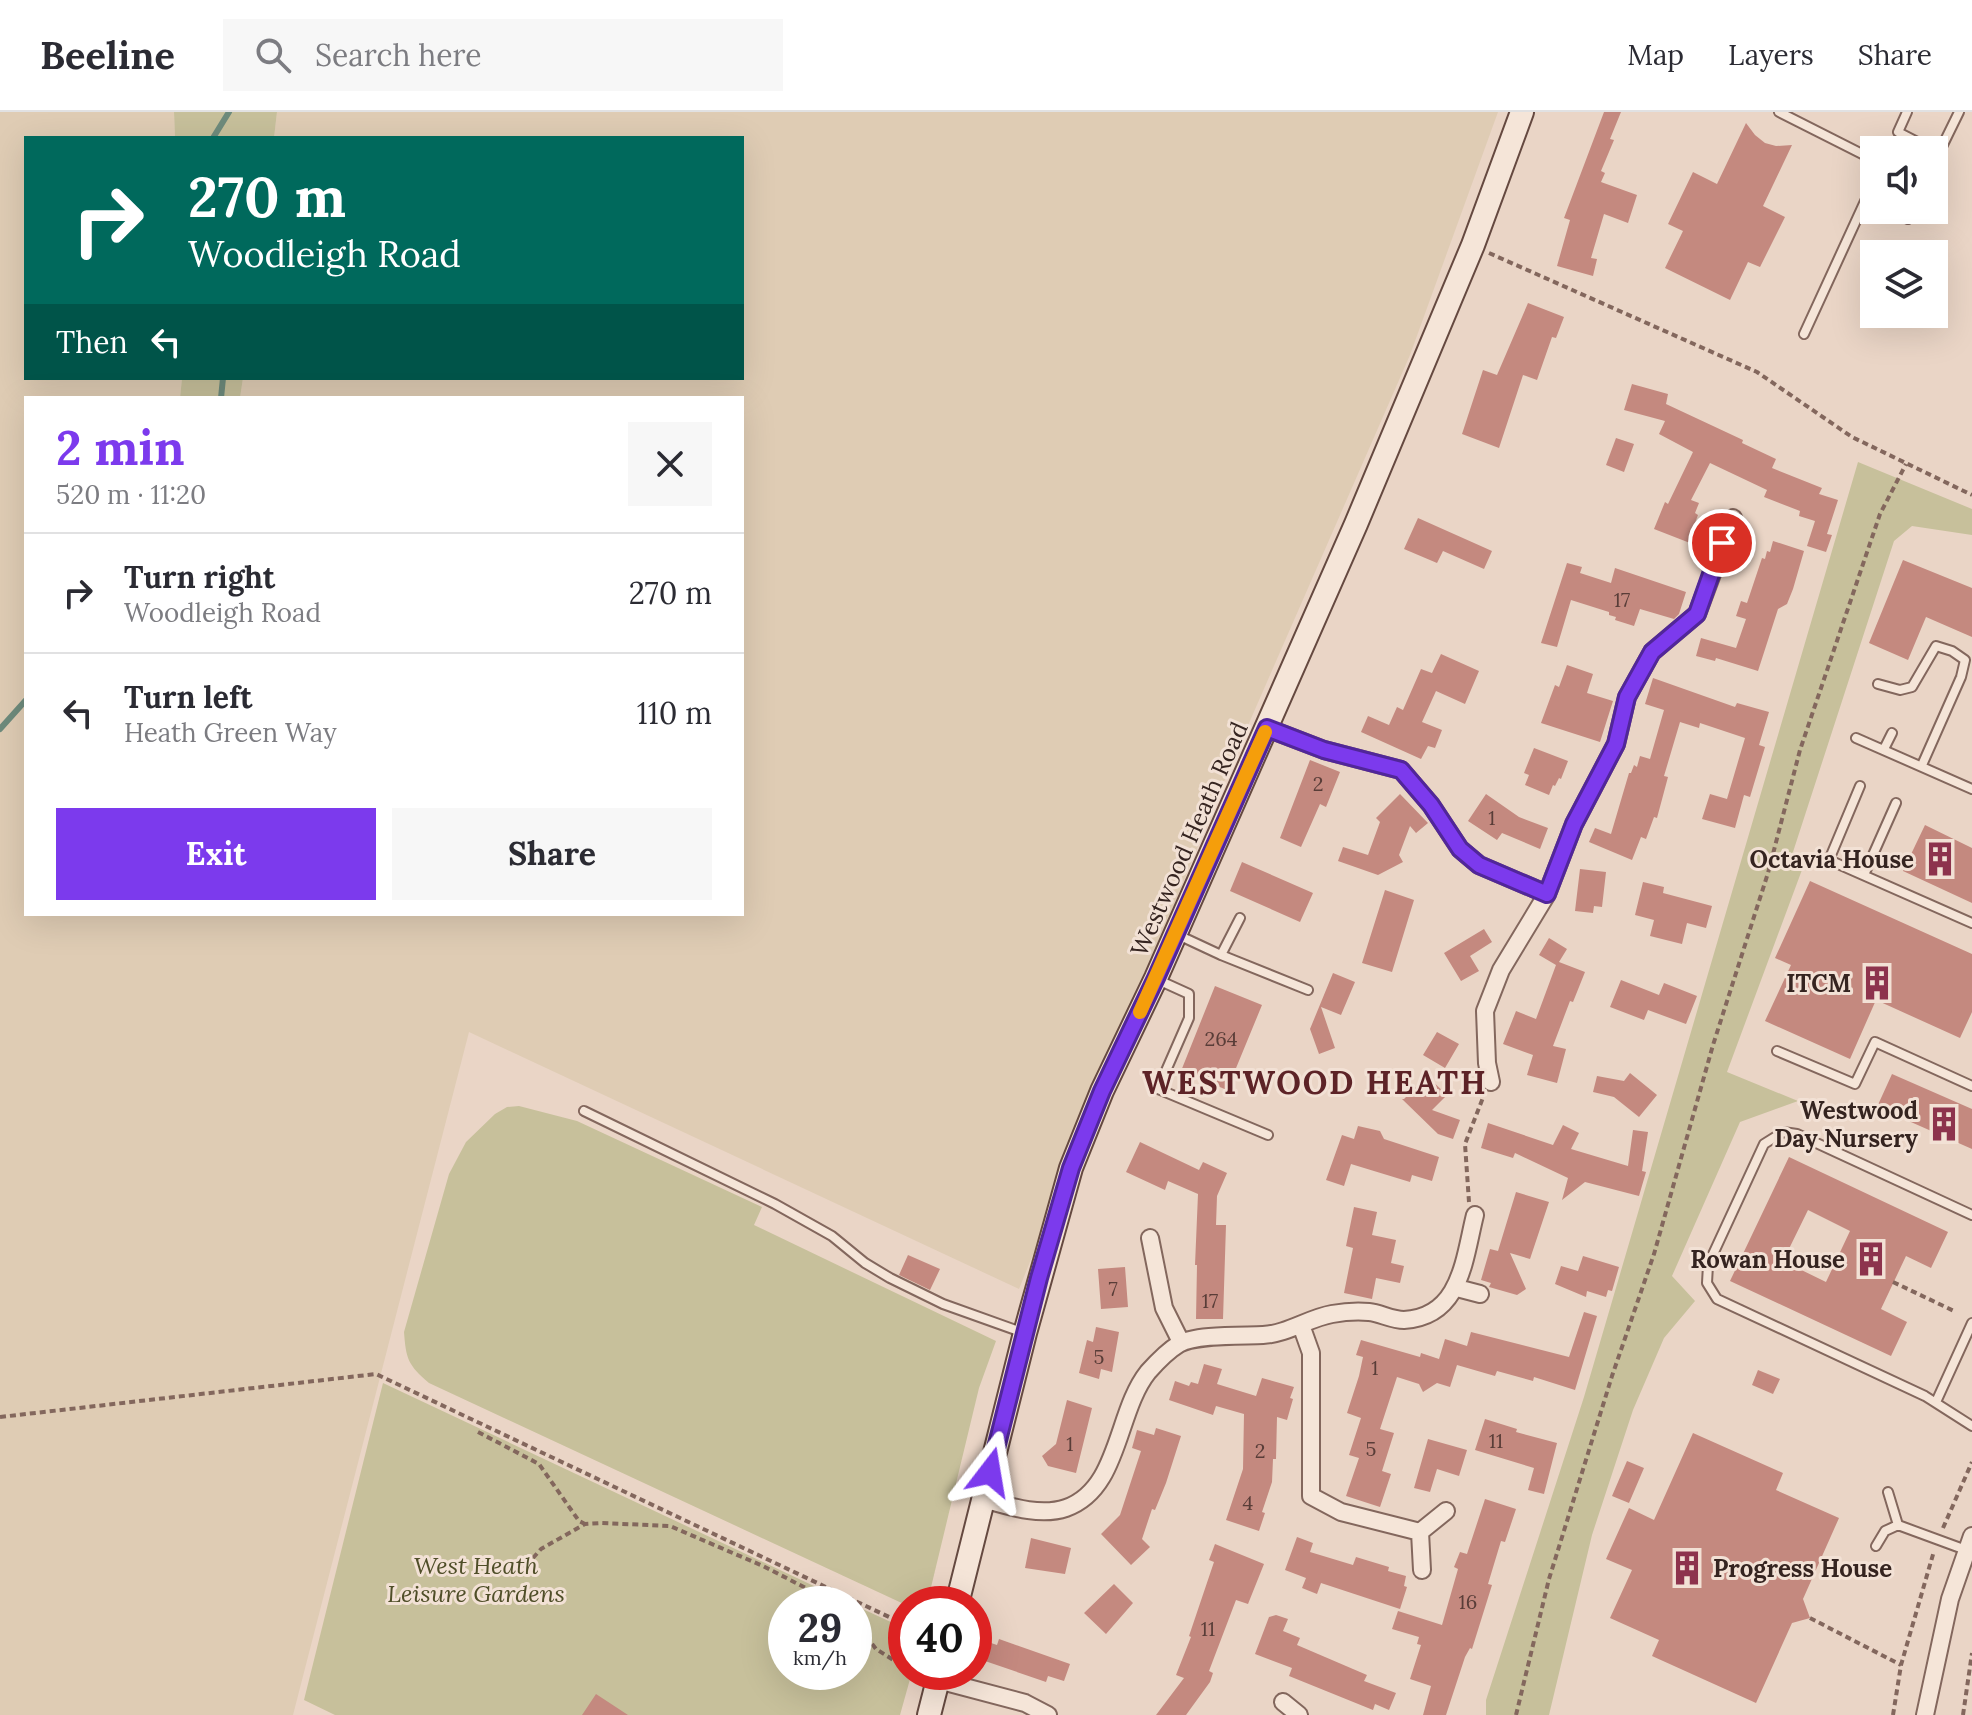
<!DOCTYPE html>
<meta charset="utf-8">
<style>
:root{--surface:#fff;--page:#f7f7f7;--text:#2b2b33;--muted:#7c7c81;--line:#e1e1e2;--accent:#7c3aed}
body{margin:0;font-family:Lora,serif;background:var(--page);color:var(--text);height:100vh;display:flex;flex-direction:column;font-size:30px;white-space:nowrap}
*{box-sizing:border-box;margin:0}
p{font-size:26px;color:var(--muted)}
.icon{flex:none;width:44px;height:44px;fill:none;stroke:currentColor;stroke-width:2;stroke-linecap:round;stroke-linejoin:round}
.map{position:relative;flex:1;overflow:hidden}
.side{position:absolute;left:24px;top:284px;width:720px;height:520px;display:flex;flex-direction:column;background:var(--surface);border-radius:0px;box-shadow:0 8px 32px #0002}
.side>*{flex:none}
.guide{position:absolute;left:24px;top:24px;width:720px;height:244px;border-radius:0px;box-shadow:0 8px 32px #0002;background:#00695c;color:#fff;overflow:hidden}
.controls{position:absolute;left:1860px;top:24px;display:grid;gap:16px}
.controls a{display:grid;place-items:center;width:88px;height:88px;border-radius:0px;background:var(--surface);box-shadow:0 8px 32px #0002;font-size:40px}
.speed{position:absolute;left:768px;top:1474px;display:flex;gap:16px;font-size:40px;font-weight:700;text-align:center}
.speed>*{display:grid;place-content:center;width:104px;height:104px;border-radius:50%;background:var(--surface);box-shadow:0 8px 32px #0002;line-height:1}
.speed small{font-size:20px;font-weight:400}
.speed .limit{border:12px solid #d22;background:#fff;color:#111}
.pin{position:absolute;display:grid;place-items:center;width:68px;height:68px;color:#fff;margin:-34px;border:4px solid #fff;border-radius:50%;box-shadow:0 2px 8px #0007}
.me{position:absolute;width:88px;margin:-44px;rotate:14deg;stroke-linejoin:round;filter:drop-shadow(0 0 6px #0008)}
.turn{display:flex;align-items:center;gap:28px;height:168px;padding:0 32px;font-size:36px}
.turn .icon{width:104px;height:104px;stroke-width:2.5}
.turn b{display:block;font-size:56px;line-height:68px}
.then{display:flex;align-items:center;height:76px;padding:0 32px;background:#0003;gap:16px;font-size:30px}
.round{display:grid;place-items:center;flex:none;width:84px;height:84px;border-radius:0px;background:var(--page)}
.overview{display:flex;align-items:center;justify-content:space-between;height:136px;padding:0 32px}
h1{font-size:48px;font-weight:700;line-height:60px;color:var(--accent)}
.button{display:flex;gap:16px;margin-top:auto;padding:16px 32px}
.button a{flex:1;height:92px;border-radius:0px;background:var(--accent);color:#fff;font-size:32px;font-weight:700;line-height:92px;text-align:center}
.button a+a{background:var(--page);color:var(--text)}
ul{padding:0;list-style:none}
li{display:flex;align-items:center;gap:24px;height:120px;padding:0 32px;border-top:2px solid var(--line)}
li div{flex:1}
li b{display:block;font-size:30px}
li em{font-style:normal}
header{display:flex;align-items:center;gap:48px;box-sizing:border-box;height:112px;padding:0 40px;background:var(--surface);border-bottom:2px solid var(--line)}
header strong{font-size:38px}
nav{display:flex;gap:44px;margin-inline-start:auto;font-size:28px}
.search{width:560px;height:72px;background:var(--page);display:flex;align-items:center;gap:20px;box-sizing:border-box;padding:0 28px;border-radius:0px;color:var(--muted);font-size:30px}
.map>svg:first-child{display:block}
.farmland{fill:#dfccb4}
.green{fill:#c7c09b}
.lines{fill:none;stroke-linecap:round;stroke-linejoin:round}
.stream{stroke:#6e8b7c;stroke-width:6}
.building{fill:#c4897f;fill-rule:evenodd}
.lane-casing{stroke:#83675d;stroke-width:12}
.street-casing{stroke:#83675d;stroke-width:20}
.secondary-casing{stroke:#654940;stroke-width:26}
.path{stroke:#83675d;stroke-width:4;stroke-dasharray:6 4;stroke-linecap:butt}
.lane{stroke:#f5e5d8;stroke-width:8}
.street{stroke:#f5e5d8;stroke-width:16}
.secondary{stroke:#f5e5d8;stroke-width:22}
.route-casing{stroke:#51269a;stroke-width:20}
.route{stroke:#7c3aed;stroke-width:14}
.slow{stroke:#f59e0b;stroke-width:14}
.labels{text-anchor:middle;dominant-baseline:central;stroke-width:6;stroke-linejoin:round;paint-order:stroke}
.number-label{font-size:20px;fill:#593d38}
.street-label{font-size:24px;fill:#352420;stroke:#f2e1d5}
.poi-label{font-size:24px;font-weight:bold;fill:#352420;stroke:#f2e1d5;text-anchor:end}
.park-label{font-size:24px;font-style:italic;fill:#4f4e28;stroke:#f2e1d5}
.district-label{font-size:32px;font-weight:bold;letter-spacing:2px;fill:#5d2327;stroke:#f2e1d5}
</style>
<header>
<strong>Beeline</strong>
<div class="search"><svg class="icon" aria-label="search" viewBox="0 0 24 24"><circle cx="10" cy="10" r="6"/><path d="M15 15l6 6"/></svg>Search here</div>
<nav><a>Map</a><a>Layers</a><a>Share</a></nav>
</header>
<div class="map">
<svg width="1972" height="1603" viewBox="0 0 1972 1603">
<rect width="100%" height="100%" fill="#ead5c6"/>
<path class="farmland" d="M0,0H174L175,26H26V266H182L180,286H26V802H742V286H240L243,266H742V26H274L277,0H1498L1410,243L1232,650L1019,1177L469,920L293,1603H0Z"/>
<path class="green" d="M174,0H277L274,26H175Z
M182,266H243L240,286H180Z
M1858,350L1972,397V423L1912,414L1894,429L1793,740L1806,747L1727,960L1798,989L1740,1010L1672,1164L1695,1189L1664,1226L1633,1298L1592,1423L1549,1603H1486V1588L1584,1285Z
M519,994L577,1009L762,1095L754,1113L996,1229L979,1276L927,1492L906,1493L429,1271C408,1253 406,1247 404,1220L449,1062L466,1030L495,1002L507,995Z
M383,1271L852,1492H786V1560H854V1493L906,1517V1560H912L900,1603H335L304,1588Z"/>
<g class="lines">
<path class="stream" d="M213,26L229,0
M221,286L223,266
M0,617L26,588"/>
</g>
<path class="building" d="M1604,0H1621L1610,27L1614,28L1601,59L1605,61L1601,70L1637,83L1628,111L1604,102L1591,146L1597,147L1593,164L1557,154L1570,108L1564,106Z
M1746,11L1755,23L1765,31L1776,34L1792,33L1763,94L1785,105L1760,155L1748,150L1730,188L1665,156L1683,119L1668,112L1693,60L1717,72Z
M1528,191L1564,205L1556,226L1552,225L1537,268L1523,263L1499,336L1462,322L1483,258L1497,263Z
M1632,272L1668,282L1666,292L1743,328L1742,331L1776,347L1772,356L1822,376L1819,382L1838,388L1827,422L1832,423L1826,440L1807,434L1815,409L1799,404L1800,399L1764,385L1767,378L1710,351L1691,388L1699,391L1695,401L1698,403L1695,411L1698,412L1690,431L1654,417L1665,390L1668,392L1693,340L1659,322L1665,309L1624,298Z
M1616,326L1634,332L1624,360L1606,353Z
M1418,406L1492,439L1484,457L1443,439L1437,451L1404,437Z
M1773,429L1804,439L1793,477L1787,492L1778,497L1758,559L1716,546L1715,549L1696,544L1701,526L1736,536L1746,507L1736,504L1741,489L1747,491L1762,446L1765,447L1767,439L1770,440Z
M1903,448L1972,476V525L1926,505L1908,548L1869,531Z
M1567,451L1582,455L1580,461L1611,471L1615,456L1686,480L1679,502L1674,507L1640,497L1634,514L1615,508L1616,505L1609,503V500L1571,488L1557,535L1541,531Z
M1441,542L1479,559L1465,592L1436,579L1422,610L1442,618L1435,636L1428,634L1421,647L1361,620L1368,604L1389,613L1397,595L1403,598L1421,557L1432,561Z
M1567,553L1593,562L1587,581L1613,589L1600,630L1541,611L1555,573L1559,575Z
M1653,566L1735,595L1737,591L1769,600L1759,633L1765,635L1750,685L1744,683L1735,716L1702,707L1710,682L1727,687L1745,626L1700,611L1699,616L1680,610L1664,664L1668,665L1657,706L1654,705L1646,727L1641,725L1632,748L1589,730L1595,716L1611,722L1629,661H1631L1634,653L1637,655L1640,644L1650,647L1664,598L1645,592Z
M1534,636L1568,649L1561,667L1559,666L1555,674L1553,673L1549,683L1525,673L1529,663L1524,661Z
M1310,648L1340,660L1326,695L1320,692L1301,735L1280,726Z
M1400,682L1428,711L1416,721L1410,714L1399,743L1403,750L1378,763L1338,749L1343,735L1368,743L1380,710L1376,706Z
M1486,682L1519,705L1548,716L1540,737L1502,721L1497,728L1468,709Z
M1925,713L1972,736V791L1903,759Z
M1242,750L1313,781L1300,810L1230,779Z
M1580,757L1606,760L1602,795L1594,794L1593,801L1575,799Z
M1810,769L1972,842V900L1960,926L1876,888L1850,947L1765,909L1791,853L1775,846Z
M1643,770L1664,775L1663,781L1712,794L1706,816L1687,811L1682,832L1650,824L1654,808L1635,803Z
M1385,778L1414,788L1392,860L1362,851Z
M1484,817L1492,830L1470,844L1479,859L1461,869L1444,841Z
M1549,826L1567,837L1559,850L1585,860L1573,890L1570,889L1553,934L1566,937L1557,971L1527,963L1533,943L1503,932L1516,899L1536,907L1556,853L1539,843Z
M1333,861L1355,870L1341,903L1321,895L1335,936L1319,942L1310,917Z
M1621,868L1659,883L1664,871L1697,884L1686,912L1648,898L1644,908L1610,895Z
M1215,874L1262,893L1227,978L1181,959Z
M1437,920L1459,932L1445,956L1423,943Z
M1630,961L1657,983L1639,1005L1614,985L1593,980L1597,964L1624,969Z
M1892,962L1972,997V1037L1877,995Z
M1427,964L1447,983L1432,998L1460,1008L1453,1027L1438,1022L1402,987H1404Z
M1488,1011L1553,1033L1563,1013L1579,1021L1571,1037L1628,1054L1633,1018L1648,1020L1642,1059L1646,1060L1639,1084L1585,1070L1562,1088L1568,1066L1515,1041L1513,1046L1481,1036Z
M1358,1014L1380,1019L1384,1027L1439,1045L1432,1069L1412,1063L1410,1070L1351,1052L1344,1074L1326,1068L1342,1023L1354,1027Z
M1140,1030L1199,1058L1203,1050L1227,1061L1217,1084L1216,1113H1226L1223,1207H1196L1197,1153H1195L1198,1082L1168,1069L1165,1078L1126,1060Z
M1789,1045L1948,1120L1931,1156L1906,1144L1881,1197L1907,1210L1891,1244L1730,1169ZM1808,1098L1850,1119L1826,1170L1783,1149Z
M1516,1080L1549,1090L1530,1147L1510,1141L1526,1177L1517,1183L1489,1175L1491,1171L1481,1168L1490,1137L1498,1139Z
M1354,1095L1377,1100L1372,1123L1396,1128L1391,1151L1404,1154L1400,1171L1376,1166L1372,1187L1344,1181L1353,1136L1346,1134Z
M908,1143L940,1157L930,1178L899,1163Z
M1583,1144L1619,1155L1612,1179L1608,1178L1606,1185L1587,1179L1586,1185L1555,1172L1561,1154L1578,1159Z
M1125,1155L1128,1195L1101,1197L1098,1157Z
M1584,1200L1597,1204L1575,1278L1534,1265L1533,1269L1497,1259L1495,1264L1457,1253L1450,1275L1437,1271L1423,1280L1419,1272L1397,1265L1380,1317L1394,1321L1382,1359L1391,1362L1380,1395L1346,1384L1359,1346L1349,1343L1361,1306L1347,1301L1359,1264L1363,1245L1356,1243L1361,1228L1420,1245L1421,1241L1439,1247L1445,1227L1467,1234L1471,1220L1569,1245Z
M1096,1215L1119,1220L1112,1260L1101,1257L1099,1267L1079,1261L1087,1228L1093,1230Z
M1204,1252L1222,1257L1217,1272L1256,1284L1262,1266L1294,1275L1290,1286L1293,1287L1287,1308L1277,1305L1276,1347H1273L1272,1370L1262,1400L1265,1401L1259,1419L1226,1408L1243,1357L1244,1302L1216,1294L1213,1303L1169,1288L1175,1269L1189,1274L1191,1270L1198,1272Z
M1758,1258L1780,1267L1773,1282L1752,1273Z
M1067,1288L1092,1296L1076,1361L1048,1354L1042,1344L1056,1332Z
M1485,1307L1517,1317L1516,1320L1557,1331L1544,1382L1528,1378L1534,1356L1475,1338Z
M1156,1316L1181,1324L1166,1371L1155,1398L1152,1397L1142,1427L1150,1435L1131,1453L1101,1422L1120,1403L1141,1339L1132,1336L1137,1318L1154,1323Z
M1693,1321L1783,1361L1776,1378L1839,1406L1803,1487L1810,1506L1792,1511L1756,1591L1652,1544L1659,1528L1610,1506L1632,1458L1606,1447L1629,1396L1654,1408Z
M1428,1327L1467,1338L1459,1364L1437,1357L1430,1380L1414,1376Z
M1627,1349L1644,1356L1629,1391L1612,1384Z
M1485,1387L1516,1397L1505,1430L1501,1429L1488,1472L1492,1473L1472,1537L1470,1536L1465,1545L1446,1603H1423L1431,1574L1410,1567L1421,1533L1417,1532L1419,1525L1392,1517L1398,1499L1442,1513L1458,1457L1454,1455L1460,1440L1467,1442Z
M1297,1425L1313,1431L1310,1440L1353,1453L1356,1445L1389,1455L1388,1459L1406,1464L1404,1474L1407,1475L1400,1497L1321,1471L1317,1482L1302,1476L1306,1466L1285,1458Z
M1031,1426L1071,1436L1065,1462L1025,1456Z
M1215,1432L1264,1452L1248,1492L1236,1488L1209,1559L1213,1561L1210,1570L1186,1603H1156L1184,1566L1176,1563L1191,1525L1189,1524L1214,1450L1209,1448Z
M1114,1472L1133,1491L1106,1522L1084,1501Z
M1276,1503L1288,1507L1283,1519L1300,1526L1297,1533L1367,1563L1364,1569L1396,1581L1389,1598L1375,1592L1373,1598L1289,1564L1292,1556L1255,1542L1269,1505Z
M999,1527L1070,1552L1064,1569L1048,1564L1046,1570L985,1549L991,1531L997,1533Z
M596,1582L628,1603H582Z"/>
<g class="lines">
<g class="lane-casing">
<path id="lane" d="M1779,0L1874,48
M1907,0L1898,20L1933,38
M1934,51L1959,0
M1889,98L1908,107L1912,98
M1804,222L1866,87L1874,91
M1878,572L1900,578L1912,575L1936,534L1952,539L1965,548L1961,565L1922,653
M1856,626L1972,677
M1884,637L1892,621
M1860,674L1829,748L1972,811
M1864,763L1896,691
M1176,822L1221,843L1240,806
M1221,843L1308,878
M1156,867L1189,882V906L1158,977L1268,1023
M1777,939L1855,972L1875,930L1972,974
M584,999L775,1092L832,1124L865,1151L890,1166L943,1192L1024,1221
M1972,1103L1797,1022L1783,1020L1764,1032L1708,1153L1707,1171L1717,1187L1925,1284L1972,1314
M1936,1290L1972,1211
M1888,1380L1898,1413L1966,1438
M1876,1434L1885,1419L1898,1413"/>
</g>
<g class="street-casing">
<path id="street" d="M1267,616L1324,638L1401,658L1431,693L1460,737L1479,753L1547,782
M1491,970L1487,951L1485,899L1501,858L1547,782L1574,712L1616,632L1627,585L1652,540L1697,502L1733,406
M1150,1126L1164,1196L1181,1230
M1457,1176L1480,1182
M1301,1213L1311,1241V1384L1341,1400L1420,1420L1422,1458
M983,1387C1008,1394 1040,1405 1066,1396C1120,1377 1116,1300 1148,1260C1156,1251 1169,1238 1179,1232C1195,1222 1244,1224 1263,1223C1287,1222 1309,1206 1332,1202C1343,1200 1358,1199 1369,1200C1380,1201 1392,1208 1404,1208C1461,1205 1464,1147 1475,1103
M1420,1420L1446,1399
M938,1568L1025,1591L1048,1603
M1283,1590L1299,1603
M1925,1603L1950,1487L1972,1424"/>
</g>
<g class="secondary-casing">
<path id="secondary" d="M957,1492L1025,1221L1071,1056L1102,979L1156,866L1356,412L1473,133L1522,0
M929,1603L940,1560"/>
</g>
<path class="path" d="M1489,141L1757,260L1852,325L1972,383
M1469,1090L1465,1032L1484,983
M1893,1170L1954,1199
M0,1305L376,1262L906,1513
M478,1320L539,1352L579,1409L585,1412
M1943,1416L1972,1350
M533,1446L541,1437L585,1412L602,1411L670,1414L763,1454L837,1492
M1810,1506L1901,1553
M854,1508L876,1537L906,1556
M1516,1603L1549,1467L1612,1264L1654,1142L1713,933L1768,761L1800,638L1880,402L1906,352
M1893,1603L1901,1553L1934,1439
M1963,1603L1972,1541"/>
<use href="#lane" class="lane"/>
<use href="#street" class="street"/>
<use href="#secondary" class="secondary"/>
</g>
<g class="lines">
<g class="route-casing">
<path id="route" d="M990,1360L1039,1166L1071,1056L1102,979L1156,866L1267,616L1324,638L1401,658L1431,693L1460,737L1479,753L1547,782L1574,712L1616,632L1627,585L1652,540L1697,502L1722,431"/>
</g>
<use href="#route" class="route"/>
<path class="slow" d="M1140,900L1265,620"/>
</g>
<defs>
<g id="building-bare" transform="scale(2.76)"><path d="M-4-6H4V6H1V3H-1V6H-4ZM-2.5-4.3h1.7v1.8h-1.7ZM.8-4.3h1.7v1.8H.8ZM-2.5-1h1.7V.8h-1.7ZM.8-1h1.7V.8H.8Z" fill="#8d334d" stroke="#f2e1d5" stroke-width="2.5" paint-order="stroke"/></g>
</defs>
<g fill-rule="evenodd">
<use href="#building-bare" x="1940" y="747"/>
<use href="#building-bare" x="1877" y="871"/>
<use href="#building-bare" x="1944" y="1012"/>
<use href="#building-bare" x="1871" y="1147"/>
<use href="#building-bare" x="1687" y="1456"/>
</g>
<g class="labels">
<g class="number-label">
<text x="1622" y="487">17</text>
<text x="1318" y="671">2</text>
<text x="1492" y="705">1</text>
<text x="1221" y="926">264</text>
<text x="1113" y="1176">7</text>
<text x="1210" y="1188">17</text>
<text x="1099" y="1244">5</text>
<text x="1375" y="1255">1</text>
<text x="1496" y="1328">11</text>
<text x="1070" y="1331">1</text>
<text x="1371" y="1336">5</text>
<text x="1260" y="1338">2</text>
<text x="1248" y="1390">4</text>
<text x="1468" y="1489">16</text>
<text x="1208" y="1516">11</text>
</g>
<g class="street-label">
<text transform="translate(1189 727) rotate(-66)">Westwood Heath Road</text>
</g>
<g class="poi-label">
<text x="1914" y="747">Octavia House</text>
<text x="1851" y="871">ITCM</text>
<text x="1918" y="998">Westwood<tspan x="1918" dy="28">Day Nursery</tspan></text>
<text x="1845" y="1147">Rowan House</text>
<text x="1713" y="1456" text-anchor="start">Progress House</text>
</g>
<g class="park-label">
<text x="476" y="1453">West Heath<tspan x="476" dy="28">Leisure Gardens</tspan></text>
</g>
<g class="district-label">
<text x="1315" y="970">WESTWOOD HEATH</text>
</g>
</g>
</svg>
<div class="controls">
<a><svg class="icon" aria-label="sound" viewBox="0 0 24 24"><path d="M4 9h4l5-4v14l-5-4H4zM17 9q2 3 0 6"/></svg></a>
<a><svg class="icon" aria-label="layers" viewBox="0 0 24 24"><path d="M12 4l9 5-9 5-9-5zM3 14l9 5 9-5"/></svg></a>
</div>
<div class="speed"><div>29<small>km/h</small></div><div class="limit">40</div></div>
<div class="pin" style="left:1722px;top:431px;background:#d93025"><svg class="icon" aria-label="arrive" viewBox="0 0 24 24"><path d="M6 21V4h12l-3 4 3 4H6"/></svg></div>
<svg class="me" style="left:990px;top:1360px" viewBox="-20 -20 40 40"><path d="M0-17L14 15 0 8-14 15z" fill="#7c3aed" stroke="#fff" stroke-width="4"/></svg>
<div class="guide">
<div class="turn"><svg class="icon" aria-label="right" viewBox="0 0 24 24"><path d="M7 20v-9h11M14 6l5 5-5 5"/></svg><div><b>270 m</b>Woodleigh Road</div></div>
<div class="then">Then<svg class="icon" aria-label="left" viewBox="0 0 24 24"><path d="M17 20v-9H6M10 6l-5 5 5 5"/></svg></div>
</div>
<section class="side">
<div class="overview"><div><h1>2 min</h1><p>520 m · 11:20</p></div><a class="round"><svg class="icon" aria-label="close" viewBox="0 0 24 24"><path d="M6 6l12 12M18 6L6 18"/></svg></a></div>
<ul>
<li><svg class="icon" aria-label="right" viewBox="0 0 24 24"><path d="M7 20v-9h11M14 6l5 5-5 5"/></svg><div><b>Turn right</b><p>Woodleigh Road</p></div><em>270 m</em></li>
<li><svg class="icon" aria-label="left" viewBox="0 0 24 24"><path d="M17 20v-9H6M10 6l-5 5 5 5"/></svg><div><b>Turn left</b><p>Heath Green Way</p></div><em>110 m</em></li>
</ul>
<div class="button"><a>Exit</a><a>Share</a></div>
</section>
</div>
